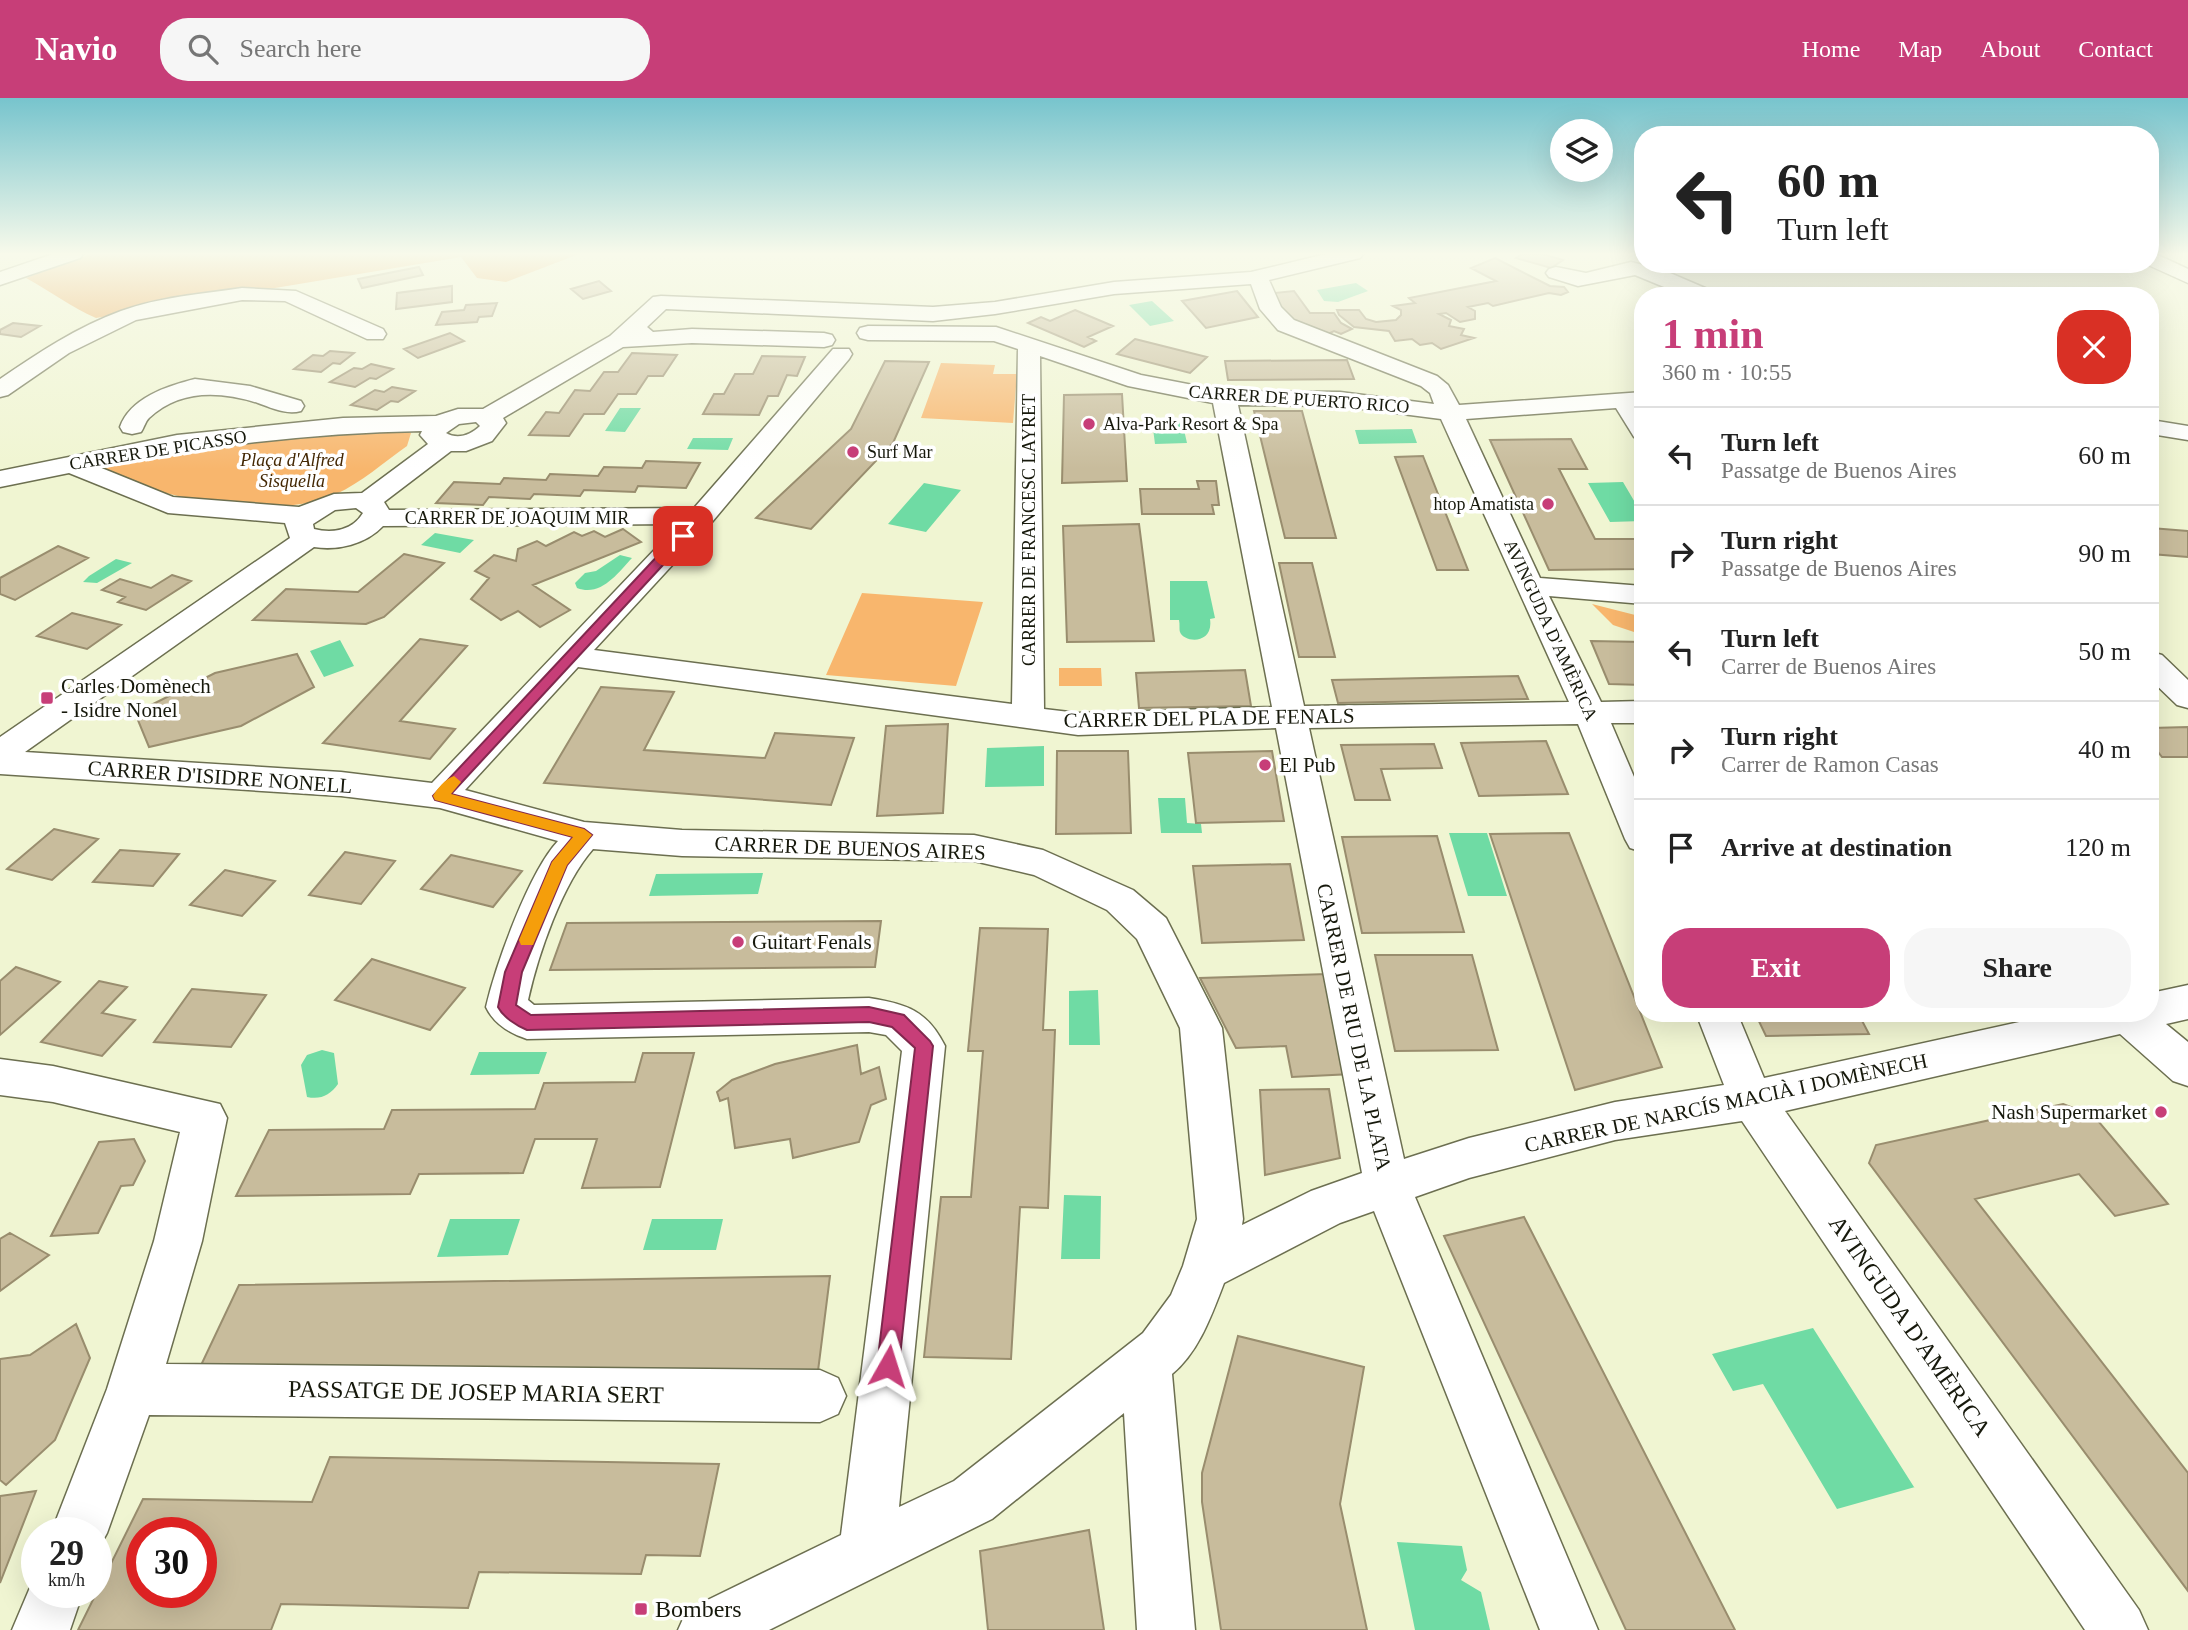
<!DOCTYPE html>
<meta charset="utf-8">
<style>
:root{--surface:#fff;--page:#f6f6f6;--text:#222;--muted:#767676;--line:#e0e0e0;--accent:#c73e78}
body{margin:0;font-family:"Times New Roman",serif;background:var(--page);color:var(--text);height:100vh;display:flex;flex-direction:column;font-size:26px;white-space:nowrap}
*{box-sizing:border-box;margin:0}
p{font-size:23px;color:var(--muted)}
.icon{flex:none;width:38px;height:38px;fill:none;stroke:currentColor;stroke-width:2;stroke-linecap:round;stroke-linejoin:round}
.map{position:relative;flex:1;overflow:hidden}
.panel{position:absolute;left:1634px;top:189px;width:525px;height:735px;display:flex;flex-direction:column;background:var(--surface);border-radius:28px;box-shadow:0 7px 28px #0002}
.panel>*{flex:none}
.guide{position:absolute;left:1634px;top:28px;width:525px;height:147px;border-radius:28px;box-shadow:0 7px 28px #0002;background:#fff;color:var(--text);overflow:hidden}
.fabs{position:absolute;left:1550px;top:21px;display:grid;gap:14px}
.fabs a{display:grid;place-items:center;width:63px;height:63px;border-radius:50%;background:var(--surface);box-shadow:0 7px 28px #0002;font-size:35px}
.speed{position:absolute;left:21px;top:1419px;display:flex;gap:14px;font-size:35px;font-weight:700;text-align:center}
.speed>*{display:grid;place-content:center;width:91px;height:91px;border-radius:50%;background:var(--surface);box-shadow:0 7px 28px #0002;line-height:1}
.speed small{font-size:18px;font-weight:400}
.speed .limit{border:10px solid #d22;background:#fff;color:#111}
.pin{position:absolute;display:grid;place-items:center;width:60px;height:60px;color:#fff;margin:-30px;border-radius:14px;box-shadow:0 4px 10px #0006}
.me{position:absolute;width:77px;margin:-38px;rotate:6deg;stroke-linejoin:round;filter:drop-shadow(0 0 5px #0008)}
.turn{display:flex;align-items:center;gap:24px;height:147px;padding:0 28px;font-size:32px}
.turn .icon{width:91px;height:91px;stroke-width:2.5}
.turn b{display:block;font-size:49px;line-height:60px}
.round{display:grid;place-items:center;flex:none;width:74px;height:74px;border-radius:28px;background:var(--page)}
.overview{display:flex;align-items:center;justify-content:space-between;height:119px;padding:0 28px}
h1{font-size:42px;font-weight:700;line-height:52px;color:var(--accent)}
.action{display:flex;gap:14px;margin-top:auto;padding:14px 28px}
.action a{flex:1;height:80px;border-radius:28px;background:var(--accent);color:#fff;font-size:28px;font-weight:700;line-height:80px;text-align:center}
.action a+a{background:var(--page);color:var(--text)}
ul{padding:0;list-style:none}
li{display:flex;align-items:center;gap:21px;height:98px;padding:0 28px;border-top:2px solid var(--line)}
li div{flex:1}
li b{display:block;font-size:26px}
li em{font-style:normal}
header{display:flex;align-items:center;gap:42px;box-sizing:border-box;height:98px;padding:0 35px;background:var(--accent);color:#fff}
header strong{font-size:33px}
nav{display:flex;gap:38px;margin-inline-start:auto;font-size:24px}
.search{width:490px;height:63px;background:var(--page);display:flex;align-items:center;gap:18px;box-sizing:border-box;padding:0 24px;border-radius:28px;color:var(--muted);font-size:26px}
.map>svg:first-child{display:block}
.green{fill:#f8b66d}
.forest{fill:#eba453}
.water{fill:#6fdba4}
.building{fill:#c8bc9c;stroke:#998d6e;stroke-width:2;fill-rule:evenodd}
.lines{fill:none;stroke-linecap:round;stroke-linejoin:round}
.minor-casing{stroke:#6c6f50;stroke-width:3}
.minor{fill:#fff;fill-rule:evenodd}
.route{fill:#c73e78;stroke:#81284e;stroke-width:2}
.slow{fill:#f59e0b}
.poi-dot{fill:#c73e78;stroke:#fff;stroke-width:2.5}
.labels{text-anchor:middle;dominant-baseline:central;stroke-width:7;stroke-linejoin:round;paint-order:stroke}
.far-street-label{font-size:18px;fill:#17190c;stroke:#fff}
.far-poi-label{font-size:18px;fill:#17190c;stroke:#fff;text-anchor:start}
.far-park-label{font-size:18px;font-style:italic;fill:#442804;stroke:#fff}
.poi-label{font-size:21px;fill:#17190c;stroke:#fff;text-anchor:start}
.street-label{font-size:21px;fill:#17190c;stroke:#fff}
.near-street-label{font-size:24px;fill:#17190c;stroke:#fff}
.near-poi-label{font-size:24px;fill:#17190c;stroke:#fff;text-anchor:start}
</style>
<header>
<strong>Navio</strong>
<div class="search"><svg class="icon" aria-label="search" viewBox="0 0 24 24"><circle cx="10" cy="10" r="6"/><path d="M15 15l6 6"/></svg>Search here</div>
<nav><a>Home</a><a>Map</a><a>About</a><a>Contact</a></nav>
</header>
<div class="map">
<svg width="2188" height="1532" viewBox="0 0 2188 1532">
<rect width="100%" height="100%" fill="#f0f5d2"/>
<path class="green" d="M941,265L995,267L993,276H1017L1013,325L921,320Z
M390,330L411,335L407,348C384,364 361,385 336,396C271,425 160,399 97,372L103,364L136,356Z
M862,495L983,504L956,588L826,577Z
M1592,506L1643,519V537L1613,527Z
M1059,570H1101L1102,588H1059Z"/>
<path class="forest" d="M90,156H579L506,184L477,180L461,159L96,220C71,209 50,193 26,180Z"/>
<path class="water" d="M1356,185L1368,193L1338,204L1324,203L1317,192Z
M1152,203L1174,223L1150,228L1129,207Z
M620,310H641L625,334L605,333Z
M1152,323H1182L1187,345L1155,346Z
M1412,331L1417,345L1359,346L1355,332Z
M693,340H733L728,352L687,351Z
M1623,384L1643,418V423L1610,424L1588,385Z
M924,385L961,392L926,434L888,426Z
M435,435L474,442L460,455L421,447Z
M620,457L632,460C617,476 601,499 577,490L575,485L585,475L596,473Z
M116,461L132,465L97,485L83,484L89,478Z
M1170,483H1207L1215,520L1210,521C1214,547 1184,545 1180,534C1179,531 1180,526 1179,522H1170Z
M340,542L354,568L324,579L310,553Z
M1044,648V688L985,689L987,650Z
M1158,700H1185L1187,725L1201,726L1202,735H1161Z
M1487,735L1507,798H1468L1449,735Z
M763,775L758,796L649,798L656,776Z
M1098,892L1100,947H1069V893Z
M322,952L334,955L338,986C330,997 321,1002 307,999L301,967L307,957Z
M479,954H547L539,976L470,977Z
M1064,1097L1101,1098L1100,1161H1061Z
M450,1121H520L508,1157L437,1159Z
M652,1121H723L716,1152H643Z
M1813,1230L1914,1389H1915L1837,1411L1763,1286L1733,1293L1712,1256Z
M1397,1444L1462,1448L1467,1472L1461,1482L1481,1494L1490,1532H1415Z"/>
<path class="building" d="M1522,156H1543L1563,162L1551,170L1516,160Z
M1495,160L1550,188L1564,189L1568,194L1561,197L1549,195L1493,208L1488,205L1468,209L1475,213V221L1460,224L1446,215L1439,216L1451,222L1449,228L1464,231L1461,237L1474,240L1441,251L1432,245L1420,247L1412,241L1395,243L1389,233L1354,229L1339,217L1337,212H1359L1366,221L1376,224L1396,222L1401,217V212L1393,208L1415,205L1409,200L1496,183L1471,170Z
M419,169L423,177L362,190L358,181Z
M599,183L611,193L583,201L571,191Z
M452,188V204L396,211L397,195Z
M1237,193L1258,219L1206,230L1182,203Z
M1294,193L1310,215H1334L1341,225L1352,231L1341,236L1334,233L1328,236L1289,222L1283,217L1274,195Z
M497,205L492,218L479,219L477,224L436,227L442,214L464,212L466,207Z
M1075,212L1113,228L1088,239L1096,243L1084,249L1028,225L1041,219L1050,223Z
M13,225L40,228L21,239L0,236V232Z
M450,235L464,243L418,260L404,251Z
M1135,241L1207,259L1190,275L1117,256Z
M330,253L354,255L340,266L333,265L321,274L294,271L313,257L323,258Z
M632,255L677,257L663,278H648L636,296H618L604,316H584L569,338L529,337L546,314L559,315L575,292L590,293L604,274H618Z
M762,258L805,259L797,278L787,277L778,298H768L759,317L703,316L714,296H724L735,276H753Z
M1347,262L1354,281L1228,282L1225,263Z
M885,263L929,264L893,345L811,431L756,420L851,331Z
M371,266L393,271L376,281L370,280L355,289L330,284L354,270L362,271Z
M392,289L415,293L398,304L391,303L377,312L351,307L375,292L384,294Z
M1122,296L1127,383L1062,385L1064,297Z
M1254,313H1302L1336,440H1285Z
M1571,341L1587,371H1559L1595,441H1643V471L1549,472L1490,342Z
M1423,358L1468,472H1437L1395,359Z
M646,363L700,365L686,390L638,388L635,394L584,392L580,398L534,396L530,401L489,399L483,407L436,405L454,384L500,386L504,380L546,382L550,376L598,378L604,369L642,370Z
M1197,383H1216L1219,407H1212L1214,416H1142L1140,391H1199Z
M1139,426L1154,543L1067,544L1063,428Z
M2151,430L2188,433V459L2151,456Z
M623,431L641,444L533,487L570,512L540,529L518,513L501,522L471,501L489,480L475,473L494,457L516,463L518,451L537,443L546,448L574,434L582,438L594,433L605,439Z
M58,448L88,460L15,502L0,496V480Z
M404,456L444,465L384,519L366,526L253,522L286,491L358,494Z
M1279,465H1312L1335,559H1299Z
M172,477L191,483L146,512L118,504L125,499L102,492L120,481L151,490Z
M72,515L121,527L87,551L37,538Z
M420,541L467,548L400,623L455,631L430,661L323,645Z
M1591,543L1643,544V587L1609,586Z
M297,556L314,589L241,628L149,649L135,615L215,575Z
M1245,572L1251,608L1139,610L1136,575Z
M1518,578L1528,601L1338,605L1332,582Z
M601,589L674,594L644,652L765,660L775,635L854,640L831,707L544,685Z
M948,626L943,715L877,718L886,628Z
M2188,629V659H2162L2151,645V630Z
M1546,643L1568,696L1479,698L1461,645Z
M1434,646L1442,670L1381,671L1390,702H1355L1341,647Z
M1057,653H1128L1131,735L1056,736Z
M1272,653L1284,723L1196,725L1188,655Z
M54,731L98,741L52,782L7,771Z
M1569,735L1662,969L1575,992L1490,736Z
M1437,738L1464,834L1362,835L1342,739Z
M120,752L179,756L153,788L93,784Z
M345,754L395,763L361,806L309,797Z
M451,757L522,773L493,809L421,791Z
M1290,766L1304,842L1202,845L1193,768Z
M225,772L275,783L242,818L190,807Z
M881,823L875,869L550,872L567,825Z
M980,830L1048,831L1043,932H1055L1048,1110L1020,1109L1011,1261L924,1259L941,1099H971L983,953H968Z
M1375,857H1472L1498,952L1395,953Z
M372,861L465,890L430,932L335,902Z
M16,869L60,884L0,937V883Z
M1328,876L1352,976L1292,979L1286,948L1236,950L1200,880Z
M99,883L127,889L102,915L135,922L102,958L41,944Z
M192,891L266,897L231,949L154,944Z
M1755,915H1858L1869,936L1766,938Z
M857,947L861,976L879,969L886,1001L871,1007L859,1044L793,1060L790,1041L735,1050L728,1000L720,1003L717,994L732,982L775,966Z
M643,955H694L660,1089L582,1090L597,1041H535L523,1075L419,1076L410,1096L236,1098L269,1032L384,1031L392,1012L535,1011L544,985L635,984Z
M1329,991L1340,1060L1265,1077L1260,992Z
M2063,1006L2094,1018L2168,1106L2115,1118L2079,1076L1975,1101L2188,1375V1493L1869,1065L1876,1047Z
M134,1041L145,1063L133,1087L121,1088L98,1135L51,1138L99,1044Z
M1524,1119L1735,1532H1626L1444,1138Z
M10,1135L49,1157L0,1193V1141Z
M830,1178L818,1273L194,1282L239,1187Z
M76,1226L90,1260L55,1342L6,1387L0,1382V1261L30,1257Z
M1238,1238L1364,1269L1340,1406L1367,1532H1221L1202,1404V1375Z
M330,1359L719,1366L700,1458L646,1457L641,1476L479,1474L468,1510L281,1506L271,1532H78L143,1401L312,1404ZM142,1435H201V1494H142Z
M36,1393L0,1485V1398Z
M1089,1432L1104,1532H988L980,1453Z"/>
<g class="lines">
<g class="minor-casing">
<path id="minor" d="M53,156H83L80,160L0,187V174Z
M1326,156H1363L1360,160L1269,182L1281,209L1294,222L1437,278L1448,287L1459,307L1643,294V308L1639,309L1643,315V341L1634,339L1616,310L1466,321L1540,480L1643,488V506L1549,498L1601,604L1643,603V625H1611L1643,700V754L1630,750L1625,741L1578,626L1309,630L1404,1061L1469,1040L1615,1004L1724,987L1696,915H1737L1764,980L2060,915H2151V895L2188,887V921L2166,926L2188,944V988L2173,983L2120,936L1785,1013L2139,1512L2148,1532H2085L1742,1023L1615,1042L1469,1080L1415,1099L1598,1532H1540L1374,1113L1340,1125L1224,1185C1212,1216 1199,1254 1172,1276L1195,1532H1137L1124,1315L992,1421L769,1532H678L687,1512L841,1437L902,953L886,937L869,934L527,941C509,935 494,926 486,909C496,866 529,774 558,743L440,710L341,698L0,676V639L290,440L285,425L168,415L69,375L0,389V373L177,337L343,320L436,318L458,311H483L610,238L653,199L661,198L933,209L995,204L1114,184L1251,174ZM1251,186L1260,211L1278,232L1421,288L1430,295L1434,306L1340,294L1224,293L1141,277L996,229L868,228L860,230L857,235L860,240L868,242L994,243L1018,251L1012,606L594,552L712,424L849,261L852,256L849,251H833L694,410L389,412L384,404L451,353H466L492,343L506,325L503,320L623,249L692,245L824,249L832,247L835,242L832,237L824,235L692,231L653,234L647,229L666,211L933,223L995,216L1114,196ZM1040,258L1128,288L1213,305L1272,609L1078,615L1044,611ZM1238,307L1340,308L1441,321L1569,604L1304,608ZM476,324L480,328C470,337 458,342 446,335L459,326ZM422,333L420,337L428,346L362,395L334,396L299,409L173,399L99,369C206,347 314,335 422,333ZM356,410L363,415C353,432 333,436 314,431L313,426L335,412ZM679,426L432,685L341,674L25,654L314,449C338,453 366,446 383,428ZM578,569L1078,637L1276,630L1362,1075L1311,1093L1242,1127L1243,1121L1222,930L1216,918L1166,820L1133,792L1043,752L974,737L682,732L584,724L465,692ZM593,751L682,758L974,763L1034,777L1107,812L1137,841L1180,930L1197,1121L1183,1168L1171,1197L1143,1235L954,1383L899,1409L945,948C927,912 906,906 869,900L534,907L528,902C538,857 562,786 593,751Z
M2151,156L2158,157L2188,171V185L2146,166H2151Z
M1631,164L1663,172L1712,193L1714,198H1686L1635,177L1578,188L1549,179L1546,175L1549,171L1556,169L1586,175Z
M242,190L296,193L383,231L386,236L383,241H367L285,203L242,202L136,222L69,255L8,297L0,299V281C38,255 77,229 121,213C159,199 202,196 242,190Z
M195,281L250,288L301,303L304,308L301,313C286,317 272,310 258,305C220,293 180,291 149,320C145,324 144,330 141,334L132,336L123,334L120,329C130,300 167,288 195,281Z
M2151,322L2188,328V342L2151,336Z
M2151,554L2162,557L2188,582V610L2177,607L2151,582Z
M0,961L53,968L220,1006L227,1020L202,1143L166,1266L820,1272L838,1280L846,1298L838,1316L820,1324L149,1317L107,1435L96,1455V1435H51L107,1291L154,1143L180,1034L53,1004L0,997Z
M37,1473V1494H83L70,1532H12Z"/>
</g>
<use href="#minor" class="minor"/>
</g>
<linearGradient id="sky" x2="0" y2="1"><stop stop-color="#77c4cd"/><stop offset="0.42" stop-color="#f8faeb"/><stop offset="1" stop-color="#f8faeb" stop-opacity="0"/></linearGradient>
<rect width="2188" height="371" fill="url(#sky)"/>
<path class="route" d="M683,435L687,436V441L451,696L584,731L592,737L567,767L522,874L516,907L531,917L869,909L904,917L930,943L933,948L899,1268L896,1275L888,1278L880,1275L877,1268L915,950L892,929L869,924L527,932C517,928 503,919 498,909L505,874L552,764L573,739L435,702L433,698L678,436Z"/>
<path class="slow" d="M454,678L461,684L451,696L584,731L592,737L567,767L533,847H521L519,842L552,764L573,739L435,702L433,698C437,691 445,681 454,678Z"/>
<g class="poi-dot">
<circle cx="1089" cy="326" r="7"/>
<circle cx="853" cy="354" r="7"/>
<circle cx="1548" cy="406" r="7"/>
<rect x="40" y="593" width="14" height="14" rx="3.5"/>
<circle cx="1265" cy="667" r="7"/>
<circle cx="738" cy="844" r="7"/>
<circle cx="2161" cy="1014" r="7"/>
<rect x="634" y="1504" width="14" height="14" rx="3.5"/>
</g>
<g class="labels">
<g class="far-street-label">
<text transform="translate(1299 301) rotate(4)">CARRER DE PUERTO RICO</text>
<text transform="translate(158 352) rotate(-9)">CARRER DE PICASSO</text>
<text x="517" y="420">CARRER DE JOAQUIM MIR</text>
<text transform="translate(1029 432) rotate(-90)">CARRER DE FRANCESC LAYRET</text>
<text transform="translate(1551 532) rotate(65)">AVINGUDA D'AMÈRICA</text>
</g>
<g class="far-poi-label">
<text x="1103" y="326">Alva-Park Resort &amp; Spa</text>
<text x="867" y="354">Surf Mar</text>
<text x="1534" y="406" text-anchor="end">htop Amatista</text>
</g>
<g class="far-park-label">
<text x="292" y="362">Plaça d'Alfred<tspan x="292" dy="21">Sisquella</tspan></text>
</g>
<g class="poi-label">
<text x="61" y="588">Carles Domènech<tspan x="61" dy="24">- Isidre Nonel</tspan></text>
<text x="1279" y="667">El Pub</text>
<text x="752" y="844">Guitart Fenals</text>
<text x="2147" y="1014" text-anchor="end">Nash Supermarket</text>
</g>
<g class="street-label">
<text transform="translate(1209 620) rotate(-1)">CARRER DEL PLA DE FENALS</text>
<text transform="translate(220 679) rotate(4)">CARRER D'ISIDRE NONELL</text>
<text transform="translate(850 750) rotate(2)">CARRER DE BUENOS AIRES</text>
<text transform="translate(1354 929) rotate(78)">CARRER DE RIU DE LA PLATA</text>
<text transform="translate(1726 1005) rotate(-12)">CARRER DE NARCÍS MACIÀ I DOMÈNECH</text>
</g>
<g class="near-street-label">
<text transform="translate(1910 1228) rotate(55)">AVINGUDA D'AMÈRICA</text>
<text transform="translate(476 1294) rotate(1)">PASSATGE DE JOSEP MARIA SERT</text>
</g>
<g class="near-poi-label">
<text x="655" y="1511">Bombers</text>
</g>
</g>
</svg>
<div class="fabs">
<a><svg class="icon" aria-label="layers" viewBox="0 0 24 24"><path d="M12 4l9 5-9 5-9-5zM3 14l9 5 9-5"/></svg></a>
</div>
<div class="speed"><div>29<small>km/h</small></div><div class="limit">30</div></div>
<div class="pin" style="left:683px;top:438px;background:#d93025"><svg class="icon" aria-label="arrive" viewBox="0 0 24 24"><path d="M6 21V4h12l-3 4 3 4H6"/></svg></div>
<svg class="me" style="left:888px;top:1268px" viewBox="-20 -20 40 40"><path d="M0-17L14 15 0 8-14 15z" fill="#c73e78" stroke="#fff" stroke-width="4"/></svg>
<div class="guide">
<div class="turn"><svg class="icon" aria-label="left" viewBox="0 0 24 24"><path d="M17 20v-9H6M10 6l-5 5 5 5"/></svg><div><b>60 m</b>Turn left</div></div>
</div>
<section class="panel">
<div class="overview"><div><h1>1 min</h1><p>360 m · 10:55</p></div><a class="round" style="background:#d93025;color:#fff"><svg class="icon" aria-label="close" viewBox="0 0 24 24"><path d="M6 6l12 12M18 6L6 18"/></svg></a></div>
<ul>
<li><svg class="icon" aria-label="left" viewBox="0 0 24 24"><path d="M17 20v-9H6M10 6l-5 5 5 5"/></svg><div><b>Turn left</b><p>Passatge de Buenos Aires</p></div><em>60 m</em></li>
<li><svg class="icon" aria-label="right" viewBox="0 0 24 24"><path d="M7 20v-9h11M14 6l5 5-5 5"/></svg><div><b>Turn right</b><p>Passatge de Buenos Aires</p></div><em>90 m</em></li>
<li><svg class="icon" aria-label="left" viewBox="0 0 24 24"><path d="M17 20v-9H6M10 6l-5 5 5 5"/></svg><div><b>Turn left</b><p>Carrer de Buenos Aires</p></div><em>50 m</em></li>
<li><svg class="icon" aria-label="right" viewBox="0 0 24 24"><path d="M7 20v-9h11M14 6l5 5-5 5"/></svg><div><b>Turn right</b><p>Carrer de Ramon Casas</p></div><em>40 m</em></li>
<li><svg class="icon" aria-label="arrive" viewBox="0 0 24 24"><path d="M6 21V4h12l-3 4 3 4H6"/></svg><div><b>Arrive at destination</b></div><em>120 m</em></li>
</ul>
<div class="action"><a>Exit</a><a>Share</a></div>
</section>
</div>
